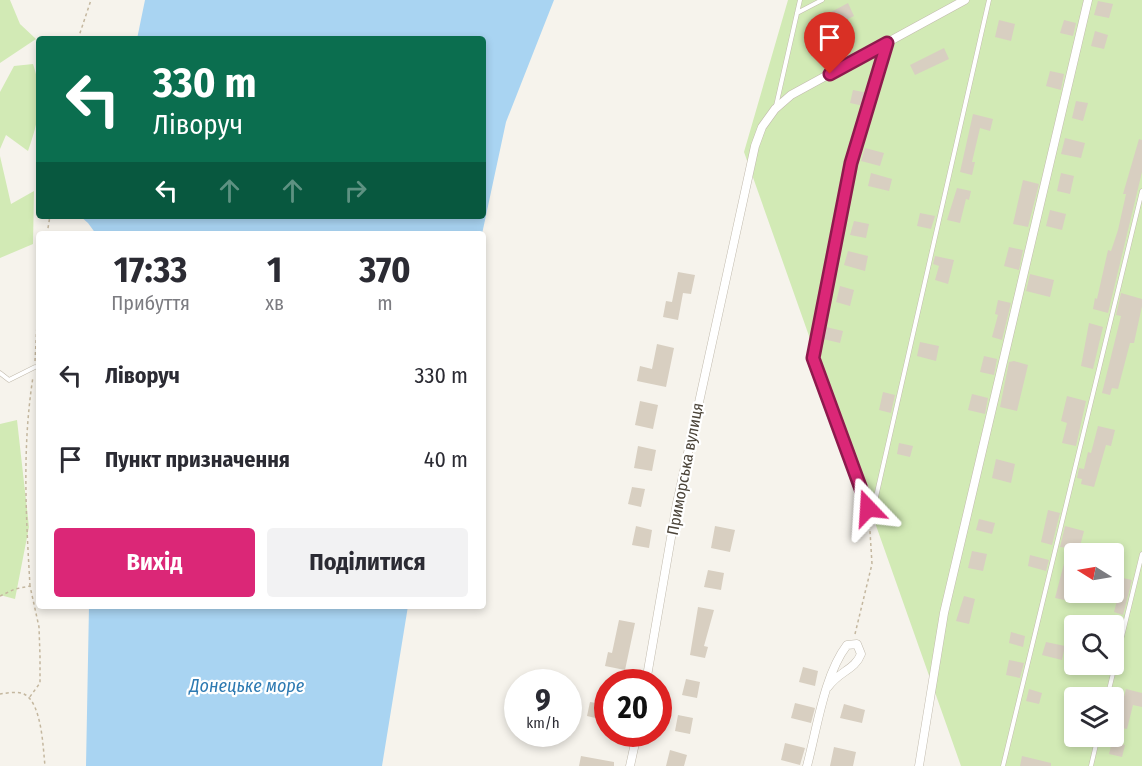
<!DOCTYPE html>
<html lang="uk">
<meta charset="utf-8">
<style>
:root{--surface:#fff;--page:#f2f2f3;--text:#2b2b33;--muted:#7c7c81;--accent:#db2777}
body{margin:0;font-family:"Fira Sans Condensed",sans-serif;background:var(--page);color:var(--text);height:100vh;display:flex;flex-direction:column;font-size:22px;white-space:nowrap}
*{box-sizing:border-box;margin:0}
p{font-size:20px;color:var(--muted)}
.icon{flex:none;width:33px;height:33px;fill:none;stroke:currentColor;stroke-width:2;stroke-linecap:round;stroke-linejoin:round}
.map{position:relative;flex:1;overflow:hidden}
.details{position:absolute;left:36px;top:231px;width:450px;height:378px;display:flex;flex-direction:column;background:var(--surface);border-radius:6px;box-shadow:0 3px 9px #0003}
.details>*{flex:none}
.top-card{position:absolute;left:36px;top:36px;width:450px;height:183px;border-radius:6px;box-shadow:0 3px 9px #0003;background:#0b6e4f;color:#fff;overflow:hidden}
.needle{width:39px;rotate:281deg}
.fabs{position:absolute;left:1064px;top:543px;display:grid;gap:12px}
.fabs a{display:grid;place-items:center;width:60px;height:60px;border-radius:6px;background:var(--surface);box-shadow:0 3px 9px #0003;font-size:30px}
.speed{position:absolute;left:504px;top:669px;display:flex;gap:12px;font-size:30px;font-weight:700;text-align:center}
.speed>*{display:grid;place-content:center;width:78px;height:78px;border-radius:50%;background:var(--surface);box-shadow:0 3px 9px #0003;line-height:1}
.speed small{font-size:15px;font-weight:400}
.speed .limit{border:9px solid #d22;background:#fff;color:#111}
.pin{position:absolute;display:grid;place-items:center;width:51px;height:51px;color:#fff;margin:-62px -26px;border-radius:50% 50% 50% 0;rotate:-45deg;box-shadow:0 0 6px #0007}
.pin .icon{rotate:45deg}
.me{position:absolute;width:66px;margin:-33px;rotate:340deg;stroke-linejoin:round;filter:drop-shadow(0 0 4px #0008)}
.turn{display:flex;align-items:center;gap:21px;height:126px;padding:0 18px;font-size:27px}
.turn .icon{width:78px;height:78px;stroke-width:2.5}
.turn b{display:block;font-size:42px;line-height:51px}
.lanes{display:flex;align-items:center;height:57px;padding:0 18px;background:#0003;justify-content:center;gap:30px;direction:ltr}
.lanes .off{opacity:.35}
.eta{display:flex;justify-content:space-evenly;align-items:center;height:102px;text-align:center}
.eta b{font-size:36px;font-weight:700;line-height:42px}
.action{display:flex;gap:12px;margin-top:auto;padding:12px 18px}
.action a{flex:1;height:69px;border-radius:6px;background:var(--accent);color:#fff;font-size:24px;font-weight:700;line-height:69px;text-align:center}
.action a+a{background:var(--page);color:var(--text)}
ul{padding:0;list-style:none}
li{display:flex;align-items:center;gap:18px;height:84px;padding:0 18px}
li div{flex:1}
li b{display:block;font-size:22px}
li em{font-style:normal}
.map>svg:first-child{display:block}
.green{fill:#d2eab5;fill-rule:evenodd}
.water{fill:#a9d4f2}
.building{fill:#d8cfc1}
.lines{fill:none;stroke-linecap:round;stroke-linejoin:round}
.lane-casing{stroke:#c2bbae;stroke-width:5}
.street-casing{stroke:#c2bbae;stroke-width:9}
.path{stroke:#c4b79f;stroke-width:1.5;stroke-dasharray:3 3;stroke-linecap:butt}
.lane{stroke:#fff;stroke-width:4}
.street{stroke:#fff;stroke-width:8}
.route-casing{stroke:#8e194d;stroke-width:15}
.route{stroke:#db2777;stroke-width:10}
.labels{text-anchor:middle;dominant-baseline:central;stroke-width:4.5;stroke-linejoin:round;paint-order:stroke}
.street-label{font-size:16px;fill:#4b4439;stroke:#fff}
.water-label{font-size:18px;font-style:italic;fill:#2e7ab2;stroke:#fff}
</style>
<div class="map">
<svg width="1142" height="766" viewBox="0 0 1142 766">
<rect width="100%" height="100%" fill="#f6f3ec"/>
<path class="green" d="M0,0H10L20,24L36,39L0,63Z
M788,0H1142V766H961L744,152ZM1074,554H1113V592H1074ZM1074,626H1113V664H1074ZM1074,698H1113V736H1074Z
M33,64C44,96 39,120 28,151L6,135L0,149V92L14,66Z
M0,156L11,204L34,191L33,244L0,258Z
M17,420L29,527L15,599L0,595V424Z"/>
<path class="water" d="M145,0H554L506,122L482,234H96L88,223L80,216H483V39H137Z
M89,606H408L382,766H86Z"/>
<path class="building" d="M1098,1L1113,4L1109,18L1094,15Z
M848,3L854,16L820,33L814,21Z
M999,20L1015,24L1011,41L995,37Z
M1064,20L1076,23L1073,36L1060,33Z
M1095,31L1108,35L1104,49L1091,46Z
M944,48L949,59L915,75L910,65Z
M1050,71L1064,74L1061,90L1046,86Z
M853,90L868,93L864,106L850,103Z
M1076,101L1088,103L1083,121L1072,118Z
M973,114L993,119L990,131L980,128L972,162H975L972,175L960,172Z
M1065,138L1085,143L1081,158L1061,154Z
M1139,139L1142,140V172L1108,313L1093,309L1095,298L1097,299L1108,250L1111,251L1118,230L1126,194H1123Z
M865,148L884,153L880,166L861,161Z
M871,173L892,179L889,191L868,186Z
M1061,173L1074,176L1070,194L1057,191Z
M1023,180L1039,184L1028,227L1013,224Z
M957,188L971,191L969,200L966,199L960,223L947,220Z
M1050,210L1066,214L1062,230L1046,226Z
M920,213L935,216L931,229L917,226Z
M854,221L869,224L866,238L850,235Z
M1009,247L1023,250L1019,270L1004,266Z
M848,251L868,256L865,271L844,265Z
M935,256L954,260L948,284L935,280L939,266L933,264Z
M678,272L695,275L691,294L683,293L678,320L663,317L666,301L672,302Z
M1030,274L1054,280L1050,297L1026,291Z
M840,286L854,290L850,306L836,302Z
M1121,293L1142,299V306L1134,343H1130L1118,389L1112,388L1110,395L1102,393L1121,316L1116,315Z
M998,300L1011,303L1002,340L992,337L998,315L995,314Z
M1089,323L1103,327L1093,369L1081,366Z
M826,327L843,331L840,343L823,339Z
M920,342L939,346L936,361L917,356Z
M657,344L674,348L666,387L637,381L640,366L652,369Z
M984,356L997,359L994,375L980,372Z
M1014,361L1028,365L1017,411L1000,407L1009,362Z
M883,392L895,395L891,413L879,410Z
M972,394L988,398L985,414L968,410Z
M1067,396L1086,401L1076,446L1062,443L1067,423L1061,421Z
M640,401L658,405L653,429L635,425Z
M1098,426L1115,430L1111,446L1106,445L1094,487L1081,484L1082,479L1077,478L1079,468L1084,469L1088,452L1091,453Z
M899,443L913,446L910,457L897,454Z
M638,446L656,450L652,471L634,468Z
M996,459L1015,464L1011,483L992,478Z
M632,487L645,489L641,507L628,504Z
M1048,510L1060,513L1052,545L1041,542Z
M979,519L995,523L992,534L976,530Z
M636,526L652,530L649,548L632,545Z
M715,526L735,530L730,552L711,548Z
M1065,526L1084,531L1078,554H1074V583L1069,601L1055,598L1068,548L1060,547Z
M972,551L987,554L983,571L968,568Z
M1030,555L1049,560L1046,571L1028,566Z
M708,570L724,573L721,590L704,587Z
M1123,578L1132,580L1123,615L1114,612Z
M964,596L975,599L969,624L956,621Z
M698,607L714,610L704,646L708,647L705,658L690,655Z
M619,620L635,623L625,670L605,666L608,652L612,653Z
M1011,632L1025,636L1023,647L1009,643Z
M1046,642L1065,646L1062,660L1042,655Z
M1009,660L1024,663L1020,678L1006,675Z
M803,667L818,671L815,686L799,682Z
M686,679L700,682L697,698L682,695Z
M1029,689L1042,693L1039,704L1026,701Z
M1126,689L1142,693V707L1133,705L1127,729L1113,726L1116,716H1119Z
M590,702L608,705V721L587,716Z
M795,703L815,708L811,723L791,718Z
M844,704L865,710L862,723L840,718Z
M678,715L693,718L690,734L675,731Z
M1112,742L1125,745L1122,757L1109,754Z
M785,743L805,748L800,765L781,760Z
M834,747L856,752L853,766H830Z
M670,750L687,755L684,766H666Z
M581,756L614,762V766H579Z
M1022,756L1051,763V766H1020Z"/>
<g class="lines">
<g class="lane-casing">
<path id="lane" d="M797,13L822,0
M776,106L800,0
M0,373L9,380L35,367
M869,508L876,497L989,0
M869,508L813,358L851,163L887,43
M1107,698L1142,554
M1003,766L1142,191
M1091,766L1098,736"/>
</g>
<g class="street-casing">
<path id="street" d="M646,682L677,503L755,146L762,127L775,109L791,95L965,0
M630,766L637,734
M807,766C817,729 824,675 847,645L857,644L861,654C855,670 839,671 828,687
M919,766L944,613L1088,0"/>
</g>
<path class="path" d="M78,39L91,0
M47,234L50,216
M35,361L39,288
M30,586C26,516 22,447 33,377
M0,596L15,589L30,586L39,627L40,656V683L29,698
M855,634L872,564L869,515
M0,694C7,693 17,691 24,694C42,703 43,748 45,766"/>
<use href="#lane" class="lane"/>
<use href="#street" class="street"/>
</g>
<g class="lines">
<g class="route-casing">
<path id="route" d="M830,74L887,43L851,163L813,358L868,508"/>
</g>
<use href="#route" class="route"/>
</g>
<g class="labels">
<g class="street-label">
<text transform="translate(685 469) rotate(-79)">Приморська вулиця</text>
</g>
<g class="water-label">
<text x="247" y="686">Донецьке море</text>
</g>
</g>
</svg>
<div class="fabs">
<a><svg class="needle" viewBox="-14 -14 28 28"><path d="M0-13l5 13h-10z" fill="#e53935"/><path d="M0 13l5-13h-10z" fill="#7c7c81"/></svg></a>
<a><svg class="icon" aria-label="search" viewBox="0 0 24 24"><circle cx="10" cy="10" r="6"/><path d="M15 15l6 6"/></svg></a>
<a><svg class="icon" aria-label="layers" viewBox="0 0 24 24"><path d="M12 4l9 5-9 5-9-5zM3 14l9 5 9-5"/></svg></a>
</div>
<div class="speed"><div>9<small>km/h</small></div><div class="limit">20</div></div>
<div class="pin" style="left:830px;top:74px;background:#d93025"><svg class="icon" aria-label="arrive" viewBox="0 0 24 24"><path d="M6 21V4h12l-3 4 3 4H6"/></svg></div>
<svg class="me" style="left:868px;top:508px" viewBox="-20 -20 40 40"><path d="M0-17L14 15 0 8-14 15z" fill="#db2777" stroke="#fff" stroke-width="4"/></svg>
<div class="top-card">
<div class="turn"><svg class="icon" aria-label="left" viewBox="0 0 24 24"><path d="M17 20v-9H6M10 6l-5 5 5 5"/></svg><div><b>330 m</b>Ліворуч</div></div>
<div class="lanes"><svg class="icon" aria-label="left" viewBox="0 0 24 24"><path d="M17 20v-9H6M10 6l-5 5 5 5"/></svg><svg class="icon off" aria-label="ahead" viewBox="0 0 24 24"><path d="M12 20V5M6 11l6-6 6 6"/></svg><svg class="icon off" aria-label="ahead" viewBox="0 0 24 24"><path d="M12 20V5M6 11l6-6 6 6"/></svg><svg class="icon off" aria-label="right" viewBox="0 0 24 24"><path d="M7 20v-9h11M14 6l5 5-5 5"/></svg></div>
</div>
<section class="details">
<div class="eta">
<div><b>17:33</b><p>Прибуття</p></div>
<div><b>1</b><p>хв</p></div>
<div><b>370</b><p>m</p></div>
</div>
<ul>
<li><svg class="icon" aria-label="left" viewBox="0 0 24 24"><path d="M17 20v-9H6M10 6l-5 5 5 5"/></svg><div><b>Ліворуч</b></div><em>330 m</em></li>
<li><svg class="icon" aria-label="arrive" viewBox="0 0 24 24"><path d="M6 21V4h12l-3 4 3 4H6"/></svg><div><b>Пункт призначення</b></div><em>40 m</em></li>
</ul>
<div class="action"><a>Вихід</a><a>Поділитися</a></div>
</section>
</div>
